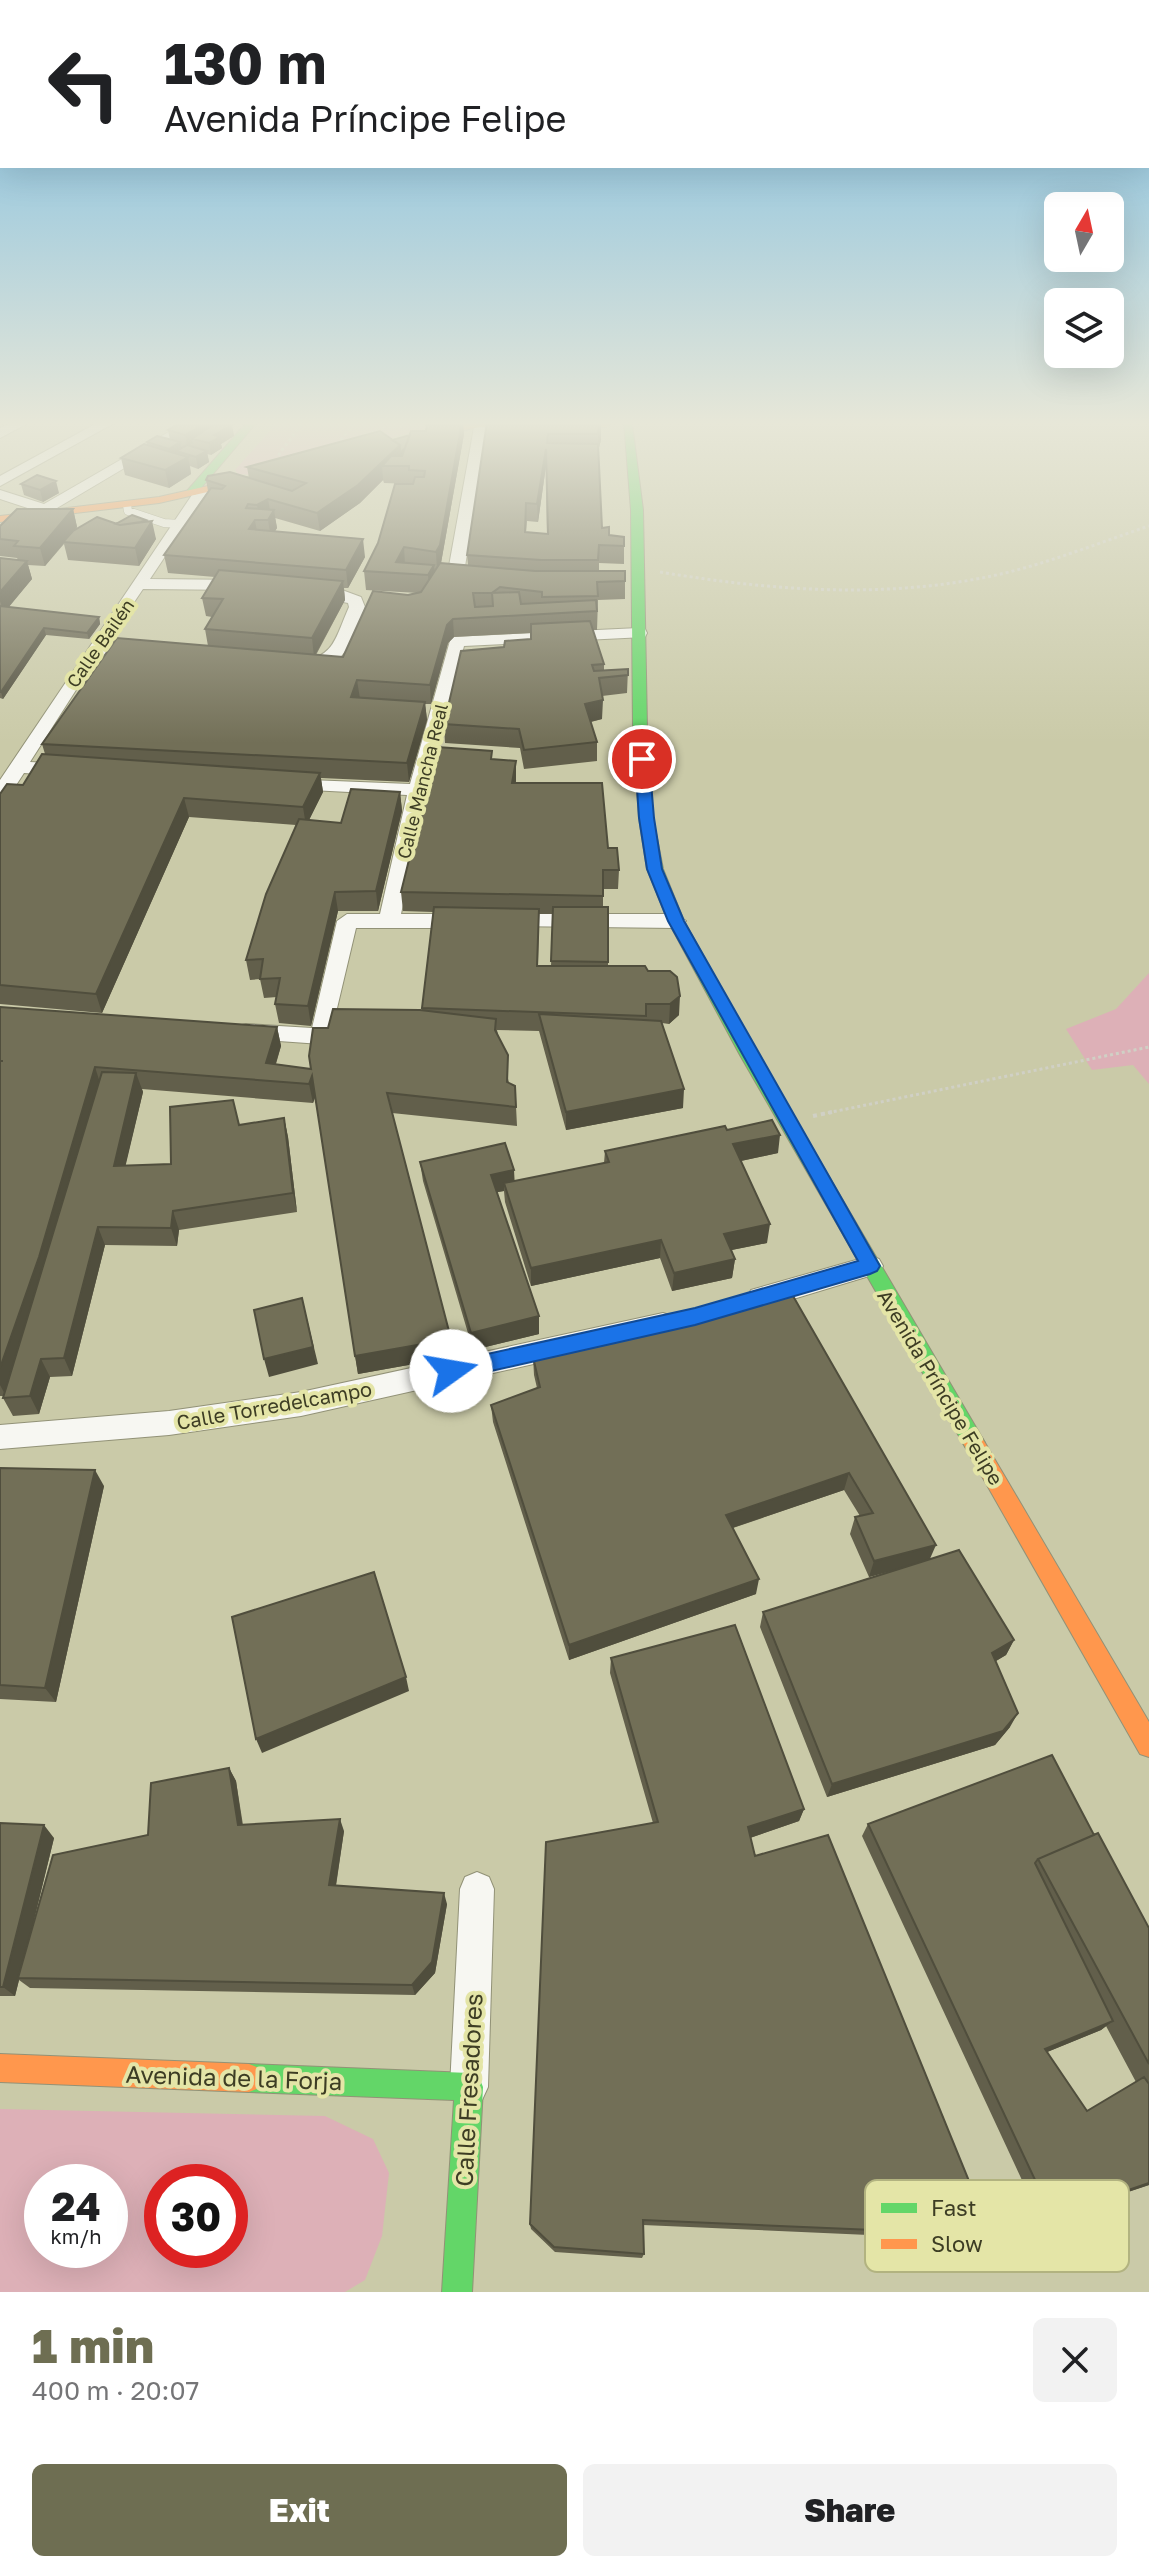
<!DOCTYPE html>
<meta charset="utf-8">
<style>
:root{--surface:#fff;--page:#f2f2f2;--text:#202124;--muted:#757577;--accent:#6e6e52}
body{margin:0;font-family:"Golos Text",sans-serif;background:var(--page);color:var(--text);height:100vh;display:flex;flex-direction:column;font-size:30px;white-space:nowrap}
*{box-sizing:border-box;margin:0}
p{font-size:26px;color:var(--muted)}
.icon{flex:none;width:44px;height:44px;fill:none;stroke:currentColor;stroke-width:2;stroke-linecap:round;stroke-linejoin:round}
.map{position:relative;height:2292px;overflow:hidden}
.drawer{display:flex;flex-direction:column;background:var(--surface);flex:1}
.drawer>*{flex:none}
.guide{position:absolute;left:0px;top:0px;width:1150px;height:168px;box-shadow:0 8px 32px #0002;background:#fff;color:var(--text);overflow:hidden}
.needle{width:52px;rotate:9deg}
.fabs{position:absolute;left:1044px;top:192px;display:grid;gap:16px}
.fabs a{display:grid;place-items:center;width:80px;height:80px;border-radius:12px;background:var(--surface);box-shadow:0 8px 32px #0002;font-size:40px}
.speed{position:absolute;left:24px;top:2164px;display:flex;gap:16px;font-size:40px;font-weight:700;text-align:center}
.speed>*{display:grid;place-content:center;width:104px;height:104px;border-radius:50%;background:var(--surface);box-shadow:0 8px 32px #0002;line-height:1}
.speed small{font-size:20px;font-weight:400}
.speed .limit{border:12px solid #d22;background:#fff;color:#111}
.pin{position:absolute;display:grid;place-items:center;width:68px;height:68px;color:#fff;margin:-34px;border:4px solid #fff;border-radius:50%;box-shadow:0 2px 8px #0007}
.me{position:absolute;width:88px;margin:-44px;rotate:77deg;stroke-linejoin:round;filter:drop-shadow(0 0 6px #0008)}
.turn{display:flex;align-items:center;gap:28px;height:168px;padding:0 32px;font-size:36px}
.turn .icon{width:104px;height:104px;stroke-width:2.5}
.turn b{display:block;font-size:56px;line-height:68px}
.round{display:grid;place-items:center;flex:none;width:84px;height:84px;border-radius:12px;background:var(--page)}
.summary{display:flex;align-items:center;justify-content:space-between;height:136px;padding:0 32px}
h1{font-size:48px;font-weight:800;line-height:60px;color:var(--accent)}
.button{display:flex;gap:16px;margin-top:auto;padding:16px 32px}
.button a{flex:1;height:92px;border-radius:12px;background:var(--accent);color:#fff;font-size:32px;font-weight:800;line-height:92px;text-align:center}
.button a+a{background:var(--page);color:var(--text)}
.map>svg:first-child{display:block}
.green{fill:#ddb0b7;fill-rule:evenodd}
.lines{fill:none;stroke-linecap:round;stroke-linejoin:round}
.lane-casing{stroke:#929277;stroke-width:9}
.street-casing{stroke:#929277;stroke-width:2}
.fast-casing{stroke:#929277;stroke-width:2}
.slow-casing{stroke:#929277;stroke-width:2}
.path-far1{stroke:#d0d0c5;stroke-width:3;stroke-dasharray:3 3;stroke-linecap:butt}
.path{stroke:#d0d0c5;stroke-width:4;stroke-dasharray:4 4;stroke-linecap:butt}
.lane{stroke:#f7f7f2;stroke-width:8}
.street{fill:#f7f7f2;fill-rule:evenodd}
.fast{fill:#63d668;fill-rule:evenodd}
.slow{fill:#ff974d;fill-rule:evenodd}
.wall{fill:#625f4b;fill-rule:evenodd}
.shaded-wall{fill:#504e3d}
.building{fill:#726f57;stroke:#504e3d;stroke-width:2;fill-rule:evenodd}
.route{fill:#1a73e8;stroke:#114b97;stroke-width:2}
.labels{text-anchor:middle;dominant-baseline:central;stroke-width:8;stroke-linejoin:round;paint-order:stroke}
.far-street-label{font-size:18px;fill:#3d3d24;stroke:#e4e5a7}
.street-label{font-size:20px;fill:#3d3d24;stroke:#e4e5a7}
.near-street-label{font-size:24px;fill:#3d3d24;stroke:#e4e5a7}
.key{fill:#e4e5a7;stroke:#b2b380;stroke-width:2}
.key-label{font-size:22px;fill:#3d3d24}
</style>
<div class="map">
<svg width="1149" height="2292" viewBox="0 0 1149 2292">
<rect width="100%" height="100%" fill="#cacaa8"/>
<path class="green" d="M282,422H450L255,475L238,474L235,470L277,423Z
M1149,973V1084L1133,1065L1092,1070L1066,1029L1116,1009Z
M0,2109L325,2116L373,2139L389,2173L382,2236L365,2280L345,2292H0ZM42,2182H110V2250H42ZM162,2182H230V2250H162Z"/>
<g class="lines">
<g class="lane-casing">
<path id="lane" d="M127,505L128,511L164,523L180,524"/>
</g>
<g class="street-casing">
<path id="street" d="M13,422H30L0,438V428Z
M99,422H116L0,486V476Z
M186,422H202L57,508L65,513L62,516H52L0,499V490L44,504Z
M475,422L487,424L464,573L478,575L480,578C473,586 454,584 447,577Z
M201,488L208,492L150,579L242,580L250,585L242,590L143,589L103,648L137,650L146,655L137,660L97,657L30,762L67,764L76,770L67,776L24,773L7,799L0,801V780L196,489Z
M315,587L342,590L361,597L365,607C355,632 346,667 315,671C307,673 303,672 297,667L300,663C336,655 335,638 349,607L348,603L309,595V589Z
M639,628L645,629L647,633L645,637L464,646L427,790L401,914H465L475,921L465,928H356L329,1042L321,1044L238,1038L235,1032L238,1026L246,1024L312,1028L337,921L347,914H380L407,795L291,789L282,783L284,779L410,784L451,637Z
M509,914H676L686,921L676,928L502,926L499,921L502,916Z
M870,1256L879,1259L883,1266L879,1273L760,1309L751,1306L747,1298L751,1290Z
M663,1313L672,1316L676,1324L672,1332L663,1335L301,1416L169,1435L0,1449V1425L169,1411L301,1392Z
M477,1872L489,1877L494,1889L488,2087L482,2100L469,2106L456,2100L450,2087L460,1889L465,1877Z"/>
</g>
<g class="fast-casing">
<path id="fast" d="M247,422H257L195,495H187V491Z
M624,422L632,424L643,510L647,729L653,818L663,869L684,921L757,1054L981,1436L985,1443L981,1450L974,1452L967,1450L740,1055L668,921L647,869L639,818L633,729L631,510Z
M249,2064L469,2073L479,2077L483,2087L472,2292H442L454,2100L249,2092L239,2088L235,2078L239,2068Z"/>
</g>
<g class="slow-casing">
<path id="slow" d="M475,422H609L611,424L606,427H480L419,438L414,435Z
M252,476L257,479L256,481L159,503L0,522V516L159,497Z
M974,1434L981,1436L1149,1722V1757L1140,1754L967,1450L963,1443L967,1436Z
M0,2054L249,2064L259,2068L263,2078L259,2088L249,2092L0,2082Z"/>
</g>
<path class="path-far1" d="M354,440L379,429L403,426
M337,445L355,422
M285,459L279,454L303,422
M660,572C768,590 878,599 987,577C1042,566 1095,544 1149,526
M822,1114L1149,1047"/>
<path class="path" d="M813,1116L832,1112"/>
<use href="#lane" class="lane"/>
<use href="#street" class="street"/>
<use href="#fast" class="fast"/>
<use href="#slow" class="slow"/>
</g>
<path class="wall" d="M182,422H230L227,423L232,425L234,436L221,444L222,448L211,455L207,454L209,462L198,469L190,466L191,474L169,488L125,475L121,458L147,445V442L170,440L168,430Z
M429,422H463L464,434L441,563L468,565L467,555L487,422H600L601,440L598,451L602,528L609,535L624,546V564L599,563V571H625V599L598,600L597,630H593L604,664V670L628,669L627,693L602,696V719L591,722L597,742V761L524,769L520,748L445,743L444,724L504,647L531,639V633L454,637L448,643L431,704H425L427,720L409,782L321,778L323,792L309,820L341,823L400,792L402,811L378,911H338L311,1026L279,1023L275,1004L277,997L264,998L260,979L250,980L246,960L296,825L189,817L102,1013L0,1004V794L23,785L45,754L42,744L208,646L205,629L212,617L206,616L202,598L215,577L168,573L164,555L208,491L206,480L249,478L247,467L392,440L426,431ZM546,466L547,534L526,533L527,521L538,522ZM383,480L384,483L410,484L364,571L366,590L418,593L408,595L343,657L316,655L345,600L344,588H348L365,557L275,531L277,528L275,518L320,531L360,503Z
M21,484L59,493L43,502L24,495Z
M73,509L77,527L76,529L146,520L156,539L139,566L68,560L64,544L45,566L28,565L32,579L8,607L99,617L100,624L89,639L46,635L3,699L0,698V558L18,560L17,558L0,556V526Z
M492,751V759L516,761V783L608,848L619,870L618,889H603V907H608V966L648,971L679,1015L669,1024L662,1023L683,1108L566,1130L539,1031L497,1030L509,1083L515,1086L517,1126L392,1113L451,1339L453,1357L358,1374L315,1097L313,1103L142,1089L143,1092L125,1166L171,1164L239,1125L284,1118L288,1137L297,1212L179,1230L177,1246L105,1245L72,1376L50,1377L39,1414L13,1416L3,1398L4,1396H0V1007L277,1027L281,1046L276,1064L311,1069L328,1028L422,1010L433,912L403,911L401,892ZM539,914H553L551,966H538Z
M727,1130L778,1153L741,1161L767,1243L731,1250L735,1259L732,1278L672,1291L660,1258L531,1286L505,1202L504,1191L497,1192L539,1316V1334L473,1350L423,1181L420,1162L514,1181L604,1163L605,1151Z
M789,1289L930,1559L1014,1640L1006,1655L996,1661L1010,1727L995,1745L827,1797L760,1627L763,1612L894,1570L869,1577L850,1534L855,1517L860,1516L844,1490L733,1528L756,1594L569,1660L493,1422L491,1405L537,1388L534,1375L533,1357Z
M0,1468L104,1486L56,1702L0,1699Z
M611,1658L804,1809L799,1821L750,1838L755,1856L991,2235L981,2240L643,2225L644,2254L642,2258L555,2252L531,2229L530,2224L653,1823L610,1673Z
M229,1768L236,1781L243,1825L344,1831L336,1886L447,1904L435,1973L415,1995L30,1988L19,1980L15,1996H0V1823L54,1838L32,1927L148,1835Z
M868,1824L1094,1835L1149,1928V2185L1041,2221L862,1836ZM1106,2026L1136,2082L1087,2111L1047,2052L1101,2030Z"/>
<path class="shaded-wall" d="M208,422H213L215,430L192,439L193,443L187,446L185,435Z
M462,422H463L464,434L441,563L437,570L436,552Z
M601,423V440L598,451V434Z
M232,425L234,436L221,444L222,448L211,455L209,443L214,435Z
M421,432L401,459L382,466L383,480L360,503L320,531L317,513L400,445Z
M180,442L182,453L176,451L177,457L172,460L169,449Z
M546,449V466L538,522L537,504Z
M207,451L209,462L198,469L196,457Z
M188,457L191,474L169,488L165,470Z
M56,481L59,493L43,502L40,490Z
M268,499L271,516L274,510L277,528L271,538L268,520H259L257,505Z
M73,509L77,527L45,566L40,548Z
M255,520L258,538L249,529Z
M152,521L156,539L139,566L135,548Z
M363,539L365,557L348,588L346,570Z
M404,547L405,565L396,562Z
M27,561L32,579L4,613L0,601V592Z
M434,565L436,584L430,593L428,575Z
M343,581L345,600L314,657L312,638Z
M99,617L100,624L89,639L87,633Z
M453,619L454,637L448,643L431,704L430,685L447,625Z
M44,628L46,635L3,699L1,692Z
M357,680L360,699L351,697Z
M603,700L602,719L585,723V704Z
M425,702L427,720L409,782L407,763Z
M516,761V780L513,802L512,783Z
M320,773L323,792L306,826L303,807Z
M400,792L402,811L378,911L376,891Z
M184,798L189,817L102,1013L96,994Z
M335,892L338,911L311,1026L308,1006Z
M680,996L679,1015L669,1024L670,1004Z
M277,1027L281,1046L270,1082L266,1063Z
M95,1067L101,1086L6,1396L0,1385V1368Z
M136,1073L143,1092L121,1185L114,1166Z
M312,1076L316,1095L313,1103L309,1084Z
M684,1089L683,1108L566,1130V1112Z
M284,1118L288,1137L297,1212L293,1193Z
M780,1135L778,1153L731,1163L733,1144Z
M514,1170L515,1188L504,1183V1191L492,1193L491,1175Z
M173,1211L179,1230L177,1246L171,1228Z
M770,1224L767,1243L722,1252L724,1234Z
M98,1227L105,1245L72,1376L64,1358Z
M661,1240L660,1258L531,1286V1268Z
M735,1259L732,1278L672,1291L674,1273Z
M302,1298L318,1364L269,1377L264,1359Z
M539,1316V1334L473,1350L471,1333Z
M451,1339L453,1357L358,1374L355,1356Z
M41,1359L50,1377L39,1414L30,1396Z
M95,1470L104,1486L56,1702L45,1688Z
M849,1473L844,1490L723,1531L726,1515Z
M936,1545L929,1561L869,1577L874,1561Z
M759,1579L756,1594L569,1660V1645Z
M1014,1640L1006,1655L984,1668L992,1653Z
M406,1677L409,1691L262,1753L256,1739Z
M1018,1713L1010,1727L995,1745L827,1797L832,1784Z
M229,1768L236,1781L244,1837L238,1825Z
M804,1809L799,1821L744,1840L748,1827Z
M340,1819L344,1831L334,1897L329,1885Z
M44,1825L54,1838L20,1978H18L19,1980L15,1996L3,1987Z
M444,1893L447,1904L435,1973L415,1995L412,1985Z
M1113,2021L1101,2030L1035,2057L1045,2049Z
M1149,2183V2185L1041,2221L1052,2216Z"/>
<path class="building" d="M182,422H208L185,435L168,430Z
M217,422L232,425L214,435L220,437L209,443L192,439Z
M427,422H462L440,545L436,552L404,547L396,562L434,565L428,575L364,571L378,543L395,484H413L415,477H424L425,471L409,470V466H382L391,456H402L411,431H426Z
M487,422H600L598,434H548L547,443L598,444L602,528L609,527V535L624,537V546L599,545L598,560H541L467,555ZM546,449L548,534L525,532L526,503L537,504Z
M380,431L400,445L358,485L317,513L268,499L257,505L248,504L246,508L274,510L268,520H255L249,529L363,539L346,570L164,555L211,488L222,489L225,486L206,480L208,476L230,472L292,491L306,483L247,467Z
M410,435L405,448L400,453V445L392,440Z
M157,436L180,442L169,449L147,442Z
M144,444L188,457L165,470L121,458Z
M187,445L207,451L196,457L176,451Z
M37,475L56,481L40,490L21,484Z
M17,509H73L40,548L14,546L18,541L0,539V526Z
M132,515L146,520L141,522L120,525L116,524Z
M97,517L120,525L152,521L135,548L63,542L73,531Z
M0,558L27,561L0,592Z
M440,563L535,571H625V581L597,582L598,596L542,597V592L500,587L492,593L519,592L521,604L596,600L597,611L453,619L447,625L430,685L357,680L351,697L425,702L407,763L42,744L117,638L343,657L373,591L408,595L421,592ZM473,593H492L493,606L475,607Z
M219,570L343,581L312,638L205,629L223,599L202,598Z
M0,606L99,617L87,633L44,628L1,692H0Z
M590,621L604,664L592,665L594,671L628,669V675L599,678L603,700L585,704L597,742L524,750L519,729L444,724L461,651L504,647L505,641L531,639V624Z
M437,747L492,751L491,759L516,761L512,783H602L608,848H617L619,870H603V896L401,892Z
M42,754L320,773L303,807L184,798L96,994L0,985V794L7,784L23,785Z
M351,789L400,792L376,891L335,892L308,1006L275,1004L280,978L260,979L263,959L246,960L266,894L299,819L341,823Z
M434,907L539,909L537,966H645L648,971H670L677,977L680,996L670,1004H646V1016L422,1008Z
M553,907H608V962L551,961Z
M0,1007L277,1027L266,1063L311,1069L309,1056L313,1028H328L333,1009L420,1010L496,1019L495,1030L508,1055L507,1082L515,1086L516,1107L387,1093L451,1339L355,1356L312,1076L309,1084L95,1067L39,1257L0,1368V1061H3H0Z
M539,1014L661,1021L684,1089L566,1112Z
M102,1072L136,1073L114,1166L171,1164L170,1107L233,1100L239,1125L284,1118L293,1193L173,1211L171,1228L98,1227L64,1358L41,1359L30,1396L3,1398Z
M772,1120L780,1135L733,1144L770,1224L724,1234L735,1259L674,1273L661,1240L531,1268L504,1183L609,1162L605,1151L725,1126L727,1130Z
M505,1143L514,1170L491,1175L539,1316L471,1333L420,1162Z
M789,1289L936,1545L874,1561L855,1517L873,1513L849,1473L726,1515L759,1579L569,1645L491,1405L540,1387L533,1357Z
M302,1298L313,1347L264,1359L254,1310Z
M0,1468L95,1470L45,1688L0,1685Z
M959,1550L1014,1640L992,1653L1018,1713L1003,1731L832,1784L763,1612Z
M374,1572L406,1677L256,1739L232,1617Z
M735,1625L804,1809L748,1827L755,1856L828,1835L991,2235L643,2220L644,2254L554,2247L530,2224L546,1842L658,1822L611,1658Z
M1052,1755L1094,1835L1038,1859L1035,1863L1113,2021L1045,2049L1087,2111L1144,2077L1149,2084V2183L1052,2216L868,1824Z
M229,1768L238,1825L340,1819L329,1885L444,1893L432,1962L412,1985L18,1978L53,1855L148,1835L151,1783Z
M0,1823L44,1825L3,1987H0Z
M1098,1833L1149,1928V2064L1038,1859Z"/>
<linearGradient id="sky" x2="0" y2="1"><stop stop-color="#71b9e2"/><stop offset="0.57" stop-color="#e7e7d8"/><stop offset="1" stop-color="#e7e7d8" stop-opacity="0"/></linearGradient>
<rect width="1149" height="743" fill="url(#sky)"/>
<path class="route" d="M642,755L649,759L654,818L662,869L684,921L880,1266L877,1271L870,1274L695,1325L451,1380L444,1377L441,1371L444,1365L451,1362L695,1308L858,1261L668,921L647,869L639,818L635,759Z"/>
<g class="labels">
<g class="far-street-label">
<text transform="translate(100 643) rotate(-55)">Calle Bailén</text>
<text transform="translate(422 781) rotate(-76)">Calle Mancha Real</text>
</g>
<g class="street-label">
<text transform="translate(941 1387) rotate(59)">Avenida Príncipe Felipe</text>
<text transform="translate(274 1405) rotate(-10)">Calle Torredelcampo</text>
</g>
<g class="near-street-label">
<text transform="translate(234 2077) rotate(2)">Avenida de la Forja</text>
<text transform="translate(468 2090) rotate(-87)">Calle Fresadores</text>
</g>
</g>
<rect x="865" y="2180" width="264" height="92" rx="12" class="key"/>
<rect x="881" y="2203" width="36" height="10" fill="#63d668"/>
<rect x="881" y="2239" width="36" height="10" fill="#ff974d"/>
<g class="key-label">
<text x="931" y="2216">Fast</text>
<text x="931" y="2252">Slow</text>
</g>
</svg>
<div class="fabs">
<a><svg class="needle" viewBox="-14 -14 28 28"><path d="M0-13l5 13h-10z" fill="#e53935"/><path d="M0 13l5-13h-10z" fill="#757577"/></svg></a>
<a><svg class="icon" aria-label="layers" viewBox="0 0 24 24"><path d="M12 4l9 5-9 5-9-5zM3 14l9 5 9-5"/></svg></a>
</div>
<div class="speed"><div>24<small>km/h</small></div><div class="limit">30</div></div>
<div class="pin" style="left:642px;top:759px;background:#d93025"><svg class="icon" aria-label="arrive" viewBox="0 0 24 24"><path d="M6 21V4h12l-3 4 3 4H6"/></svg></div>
<svg class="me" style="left:451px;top:1371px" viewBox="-20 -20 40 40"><circle r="19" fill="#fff"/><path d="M0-13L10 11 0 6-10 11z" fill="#1a73e8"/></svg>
<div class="guide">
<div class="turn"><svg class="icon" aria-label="left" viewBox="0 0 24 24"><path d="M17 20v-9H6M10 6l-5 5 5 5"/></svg><div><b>130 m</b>Avenida Príncipe Felipe</div></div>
</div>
</div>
<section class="drawer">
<div class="summary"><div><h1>1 min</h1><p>400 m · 20:07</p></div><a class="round"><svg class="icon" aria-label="close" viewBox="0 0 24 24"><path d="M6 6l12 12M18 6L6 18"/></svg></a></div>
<div class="button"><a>Exit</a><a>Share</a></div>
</section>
